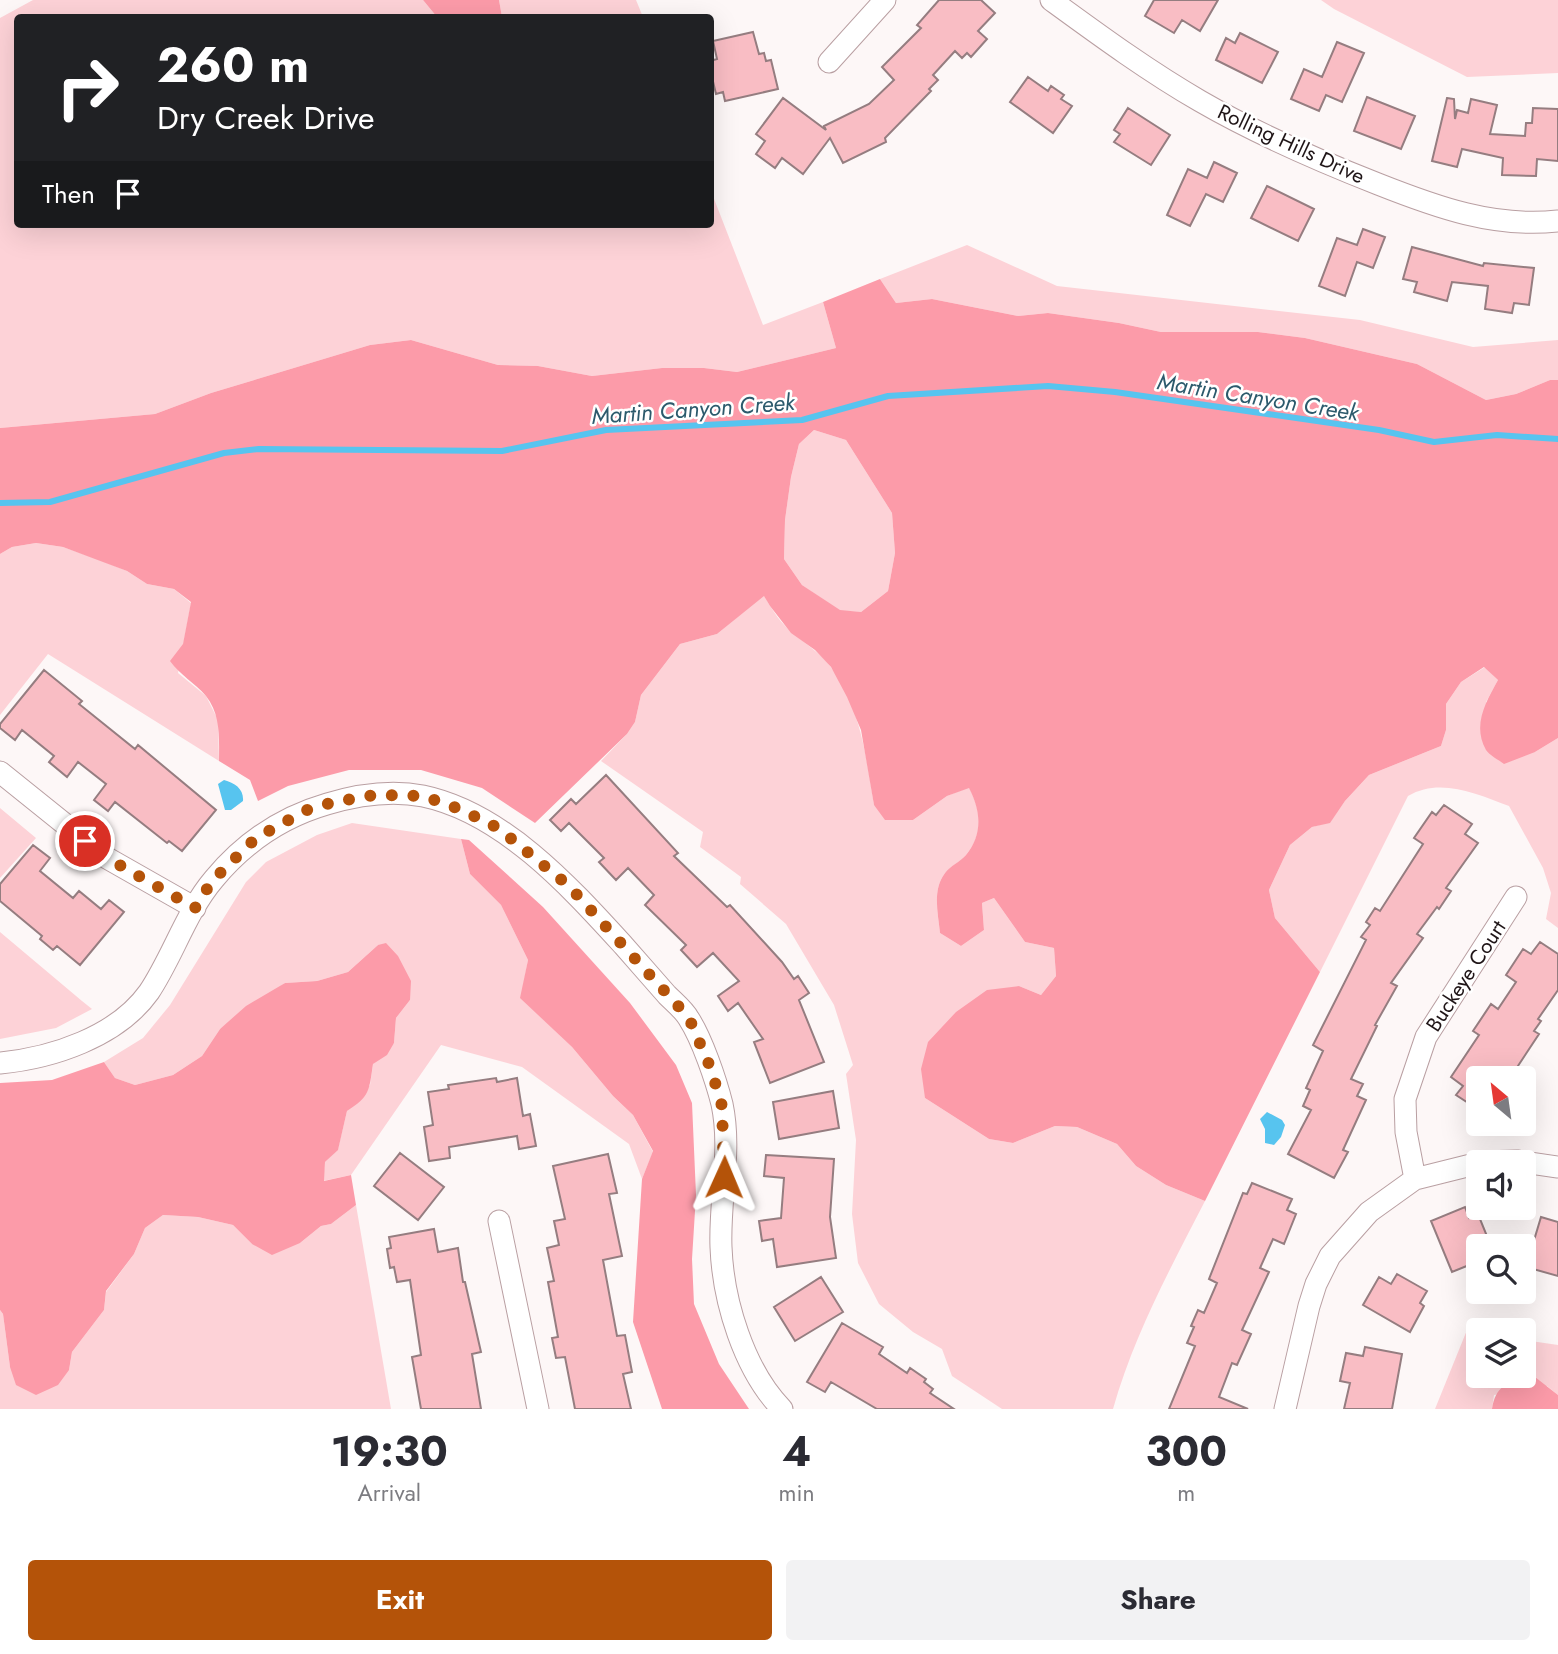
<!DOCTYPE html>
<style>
:root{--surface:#fff;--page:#f2f2f3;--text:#2b2b33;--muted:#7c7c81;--accent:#b45309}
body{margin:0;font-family:Jost,sans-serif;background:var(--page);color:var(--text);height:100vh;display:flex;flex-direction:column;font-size:26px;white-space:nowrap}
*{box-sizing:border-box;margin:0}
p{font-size:23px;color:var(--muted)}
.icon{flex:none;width:38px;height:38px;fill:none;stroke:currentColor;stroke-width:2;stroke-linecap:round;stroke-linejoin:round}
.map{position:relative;height:1409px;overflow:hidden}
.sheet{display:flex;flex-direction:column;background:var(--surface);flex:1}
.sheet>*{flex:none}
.hud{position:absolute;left:14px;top:14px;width:700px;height:214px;border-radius:7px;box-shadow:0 7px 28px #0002;background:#202124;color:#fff;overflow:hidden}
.needle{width:46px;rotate:331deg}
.fabs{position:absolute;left:1466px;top:1066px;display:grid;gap:14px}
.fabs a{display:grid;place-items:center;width:70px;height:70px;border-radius:7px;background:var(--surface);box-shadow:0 7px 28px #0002;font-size:35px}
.pin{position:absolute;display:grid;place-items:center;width:60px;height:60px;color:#fff;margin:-30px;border:4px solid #fff;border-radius:50%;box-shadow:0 2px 7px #0007}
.me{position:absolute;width:77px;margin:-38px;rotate:1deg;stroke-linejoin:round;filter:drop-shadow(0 0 5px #0008)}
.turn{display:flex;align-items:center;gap:24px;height:147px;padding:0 28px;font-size:32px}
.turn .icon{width:91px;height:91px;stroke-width:2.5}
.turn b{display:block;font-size:49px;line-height:60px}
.then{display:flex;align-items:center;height:66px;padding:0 28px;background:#0003;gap:14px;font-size:26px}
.eta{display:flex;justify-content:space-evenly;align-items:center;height:119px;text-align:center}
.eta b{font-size:42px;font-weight:700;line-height:49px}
.cta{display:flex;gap:14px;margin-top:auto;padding:14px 28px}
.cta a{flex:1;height:80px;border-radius:7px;background:var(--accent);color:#fff;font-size:28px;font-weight:700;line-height:80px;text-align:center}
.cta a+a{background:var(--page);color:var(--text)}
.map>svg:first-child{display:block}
.green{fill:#fdd2d7}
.forest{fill:#fc9ba9;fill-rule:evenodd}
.water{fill:#57c4ef}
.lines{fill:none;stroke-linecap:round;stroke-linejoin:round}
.stream{stroke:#57c4ef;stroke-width:6}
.building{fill:#f9bdc4;stroke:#957d80;stroke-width:2}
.street-casing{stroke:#b99fa2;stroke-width:23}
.street{stroke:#fff;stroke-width:21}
.route{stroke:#b45309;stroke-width:12;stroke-dasharray:0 21.6}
.labels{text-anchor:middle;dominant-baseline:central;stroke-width:5;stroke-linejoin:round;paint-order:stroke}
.street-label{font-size:21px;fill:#1f1517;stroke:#fff}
.water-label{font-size:23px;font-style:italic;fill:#2c5a6c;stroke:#fff}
</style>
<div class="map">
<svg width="1558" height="1409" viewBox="0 0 1558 1409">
<rect width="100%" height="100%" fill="#fdf7f7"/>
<path class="green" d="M33,0H423L437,17L18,18V224H710L711,191L763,325L823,302L836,348L737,372L704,368H662L592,376L538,366L498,365L411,340L370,345L211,393L155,414L0,428V18Z
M499,0H636L643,17H502Z
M1321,0H1558V73L1467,77L1334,9Z
M967,245L1057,286L1360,320L1473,347L1558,340V380H1550L1516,394L1486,400L1417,364L1305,338L1258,332H1161L1119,323L1048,313L1018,316L932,299L896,303L880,279Z
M814,430L846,440L892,513L895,553L888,591L861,612L840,611L802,585L784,559L785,520L791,477L799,444Z
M36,543L63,547L100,560L127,571L147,584L174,589L191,603L178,673L206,696L218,720L219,761L48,654L0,715V554L12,547Z
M764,595C771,609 782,625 794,634C807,645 820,653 830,666C861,708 866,756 874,805L913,820L947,796L969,787C981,811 984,833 966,855C961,862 950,866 945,873C932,890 938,913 940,933L961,946L984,930L982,903L994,898L1025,942L1054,948L1056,976L1041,995L1019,986L925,1098L989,1139L1013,1143L1055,1126L1077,1127L1117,1144L1136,1166L1166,1185L1205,1201C1170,1269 1134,1335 1113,1409H1002L952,1376L942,1349L913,1332L879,1304L858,1263L852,1214L856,1140L846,1074L853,1065L834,1005L786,924L740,884L741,877L700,847L703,832L601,761L627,734L635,722L641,695L680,644L717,634Z
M1485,667L1498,680L1486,702L1535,752L1558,738V928L1546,919L1551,893L1543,868L1509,806C1477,794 1440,777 1408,796L1320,972L1275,918L1269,890L1290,845L1312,827L1330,822L1345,801L1369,775L1441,746L1446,730V704L1461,682Z
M0,808L36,838L0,878Z
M352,823L461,839L470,874L501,905L528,960L521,998L572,1047L613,1096L633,1115L653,1152L642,1179L629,1144L522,1067L441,1045L351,1175L323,1181L325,1162L338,1149L347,1111L370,1085L373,1064L394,1043L396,1018L410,1000L378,945L348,972L317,981L285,983L220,1029L202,1056L173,1075L135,1085L115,1078L104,1062L143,1038L170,1005L246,882L266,862L317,835Z
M0,932L82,1001L92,1009L56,1028L0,1039Z
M356,1205L391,1409H0V1310L3,1314L10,1367L69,1370L72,1352L104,1310L106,1292L134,1254L145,1228L163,1215L198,1217L233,1225L252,1244L300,1243L321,1226L331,1224Z
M1467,1330L1479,1332V1376H1524V1340L1558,1345V1395L1547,1386L1494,1395L1492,1409H1435Z"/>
<path class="forest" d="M423,0H499L502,17H437Z
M880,279L896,303L932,299L1018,316L1048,313L1119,323L1161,332H1258L1305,338L1417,364L1486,400L1516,394L1550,380H1558V738L1535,752L1504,764C1499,760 1489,755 1486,750C1472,725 1486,702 1498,680L1484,667L1461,682L1446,704V730L1441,746L1369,775L1345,801L1330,823L1312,827L1290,845L1269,890L1275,918L1320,972L1205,1201L1166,1185L1136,1166L1117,1144L1077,1127L1055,1126L1013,1143L989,1139L925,1098L921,1069L928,1042L956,1012L987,990L1019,986L1041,995L1056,976L1054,948L1025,942L994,898L982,903L984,930L961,946L940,933C938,913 932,890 945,873C950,866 960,862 966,855C983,834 981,811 969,788L947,796L913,820H885L874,805L861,730L847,697L831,667L815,650L791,633L770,606L764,596L717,634L680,644L641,695L635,722L627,734L535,823L482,788L421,770H349L288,786L258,801L250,780L219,761C219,738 221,715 206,696C195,683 180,675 170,661L183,644L191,602L174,589L147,584L127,571L63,547L36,543L12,547L0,554V428L155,414L211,393L370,345L411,340L498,365L538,366L592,376L662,368H704L737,372L836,348L823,302ZM814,430L846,440L892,513L895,553L888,591L861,612L840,610L802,585L784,559L785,520L791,477L799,444Z
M461,839L469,840L543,907L630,1003L676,1065L692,1103L696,1195L692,1259L694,1304L719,1364L749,1409H662L633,1322L642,1179L653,1151L633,1115L613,1096L572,1047L520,998L528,960L501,905L470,874Z
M386,943L398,956L411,981L410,1000L396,1018L394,1043L387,1055L373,1064C369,1091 370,1096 347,1111L338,1150L325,1162L324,1181L351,1175L356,1205L331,1224L321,1226L300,1243L272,1255L252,1244L233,1225L198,1217L163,1215L145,1228L134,1254L106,1291L104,1310L72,1352L69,1370L58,1385L36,1395L16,1385L10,1367L3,1314L0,1310V1083L52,1080L104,1062L115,1078L135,1085L173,1075L202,1056L220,1029L246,1006L285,983L317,981L348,972L378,945Z
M1535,1377L1558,1395V1409H1492C1496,1383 1511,1381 1535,1377Z"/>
<path class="water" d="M224,780C235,783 244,789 243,801L231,810H225L218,784Z
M1267,1112L1282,1120L1285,1125L1281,1137L1274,1145L1265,1143V1129L1260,1119Z"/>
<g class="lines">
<path class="stream" d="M0,503L50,502L224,453L259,449L502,451L606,430L802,420L888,396L1048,386L1115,392L1379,430L1434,442L1497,435L1558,439"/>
</g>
<path class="building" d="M939,0H981L995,13L978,31L987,39L971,57L967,53L962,58L955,51L933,75L938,80L929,89L931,91L885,138L886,142L843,163L830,138L803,174L782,158L775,168L756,154L765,141L756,134L783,98L826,130L824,126L869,104L894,80L882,67L921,28L917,25Z
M1154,0H1218L1200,31L1182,20L1174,33L1145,16Z
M753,32L759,54L764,53L766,61L771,60L778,89L725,101L723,92L716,94L710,69V61L717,59L713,41Z
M1240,33L1278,52L1262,83L1216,60L1226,38L1235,43Z
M1337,42L1364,53L1342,102L1326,95L1319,111L1291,99L1304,69L1322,77Z
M1028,77L1048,91L1051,86L1064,95L1061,99L1072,106L1053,133L1010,102Z
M1367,97L1415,116L1401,149L1354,131Z
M1447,98L1454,99L1455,119L1457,110L1468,113L1471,99L1497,105L1490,134L1525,136L1526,123H1532L1533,108L1558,109V161L1537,159L1536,176L1502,175L1503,158L1462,149L1457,167L1432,161Z
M1128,108L1170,135L1151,165L1114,142L1120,134L1114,130Z
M1214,162L1237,173L1223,202L1206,194L1190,226L1167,215L1188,169L1207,178Z
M1267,186L1314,209L1298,241L1251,218Z
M1363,229L1385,237L1373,268L1357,262L1345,296L1319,286L1337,238L1357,245Z
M1412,247L1483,266L1484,263L1534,268L1529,305L1514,303L1512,313L1485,309L1488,286L1452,282L1447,301L1414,292L1417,282L1403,279Z
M44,670L82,701L79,704L135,749L138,745L216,810L182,851L169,841L167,843L115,802L108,811L94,800L106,784L78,762L67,777L49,762L54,756L22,730L15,740L0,728V724Z
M606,775L678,853L674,856L727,907L730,905L782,962L794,979L798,976L809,993L799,1000L824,1062L770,1083L754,1042L763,1039L738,1003L728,1011L718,996L739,981L713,953L697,967L681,950L686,945L645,905L654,895L628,868L616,880L599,862L604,858L569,823L561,831L550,820L571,799L576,804Z
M1444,805L1472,824L1465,834L1478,843L1446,888L1451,891L1439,909L1437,907L1417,934L1423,938L1391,983L1397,986L1375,1025L1377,1026L1351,1079L1363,1084L1357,1096L1366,1100L1343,1150L1348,1152L1334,1178L1288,1154L1311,1110L1303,1106L1310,1090L1306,1088L1323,1051L1313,1045L1366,940L1361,937L1370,925L1366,922L1375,908L1380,911L1423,844L1414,838L1432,812L1436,815Z
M33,845L50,858L40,871L73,898L79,891L101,909L109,900L124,912L80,965L57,946L53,950L40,939L42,936L0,901V884Z
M1540,942L1558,954V990L1538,1019L1541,1021L1534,1031L1539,1034L1510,1078H1479V1110L1456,1095L1463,1086L1451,1077L1479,1035L1473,1031L1491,1004L1498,1009L1516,982L1506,975L1523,949L1531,954Z
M496,1078L497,1082L517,1078L523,1116L530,1114L536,1146L519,1149L517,1136L449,1147L450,1158L429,1161L424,1127L433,1125L428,1092L449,1089L448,1085Z
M833,1091L839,1128L779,1139L773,1102Z
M400,1153L444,1187L418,1220L374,1186Z
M608,1154L617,1193L609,1194L622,1256L603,1260L617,1336L625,1335L632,1372L623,1374L631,1409H575L565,1357L556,1358L552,1338L558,1337L548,1282L554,1281L547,1248L559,1245L554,1221L565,1219L553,1166Z
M766,1155L834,1159L830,1217L836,1258L777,1267L773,1239L762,1241L759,1221L781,1218L784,1178L764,1176Z
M1252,1183L1292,1199L1287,1210L1296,1214L1284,1244L1273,1239L1260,1268L1269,1272L1242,1330L1251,1334L1237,1365L1232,1363L1219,1397L1248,1409H1169L1195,1346L1187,1343L1194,1327L1191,1326L1198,1310L1204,1313L1217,1283L1209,1279L1243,1193L1247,1194Z
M1465,1207L1469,1218L1478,1214L1491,1246H1479V1261L1452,1272L1431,1221Z
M1541,1217L1558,1222V1276L1526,1267Z
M434,1229L438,1252L458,1248L463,1282H465L481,1352L472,1354L481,1409H421L412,1357L421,1355L410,1280L397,1282L394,1267L390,1268L387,1249L391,1248L389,1237Z
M1397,1274L1427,1291L1420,1303L1424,1306L1410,1332L1363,1305L1379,1277L1391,1284Z
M821,1277L843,1312L795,1341L774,1307Z
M842,1323L883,1347L879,1354L907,1373L910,1368L926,1379L924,1382L933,1389L930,1393L954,1409H877L831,1382L825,1392L807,1382Z
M1365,1347L1402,1354L1392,1409H1344L1350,1383L1340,1381L1346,1353L1363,1356Z"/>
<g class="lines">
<g class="street-casing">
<path id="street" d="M1051,0C1099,35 1148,71 1200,101C1257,134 1317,160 1378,184C1436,207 1494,228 1558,221
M829,62L885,0
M0,772L107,858L195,908
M0,1063C52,1058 117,1037 149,992C173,956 186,912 214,879C244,843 282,817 327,804C357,795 392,790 423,796C504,813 571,888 624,946C638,962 653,979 667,995C674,1002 684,1010 689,1019C702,1039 716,1080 722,1104C732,1151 719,1200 721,1247C723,1301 744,1370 782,1409
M1481,1162L1517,1161L1558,1167
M1415,1179L1406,1132L1405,1099L1426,1037L1516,897
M499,1221L538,1409
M1285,1409L1309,1306L1316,1284L1330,1256L1369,1212L1415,1179L1479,1163"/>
</g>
<use href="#street" class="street"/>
</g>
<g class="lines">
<path class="route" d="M85,841L107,858L195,908L212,881L256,838L307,810L334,802L375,795L423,796L462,810L498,828L569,886L689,1018L711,1069L722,1106L724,1177"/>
</g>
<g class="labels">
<g class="street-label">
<text transform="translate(1291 144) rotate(25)">Rolling Hills Drive</text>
<text transform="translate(1466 976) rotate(-57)">Buckeye Court</text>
</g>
<g class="water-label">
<text transform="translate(1258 397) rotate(9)">Martin Canyon Creek</text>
<text transform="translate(693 409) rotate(-4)">Martin Canyon Creek</text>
</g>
</g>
</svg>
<div class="fabs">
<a><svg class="needle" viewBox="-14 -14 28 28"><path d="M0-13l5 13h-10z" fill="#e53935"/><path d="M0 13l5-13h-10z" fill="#7c7c81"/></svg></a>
<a><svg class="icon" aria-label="sound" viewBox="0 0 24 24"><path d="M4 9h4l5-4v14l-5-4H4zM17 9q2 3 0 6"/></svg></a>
<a><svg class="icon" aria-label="search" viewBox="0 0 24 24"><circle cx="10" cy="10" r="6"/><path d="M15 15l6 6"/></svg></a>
<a><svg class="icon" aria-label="layers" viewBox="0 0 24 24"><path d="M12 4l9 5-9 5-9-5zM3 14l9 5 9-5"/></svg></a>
</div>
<div class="pin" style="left:85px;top:841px;background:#d93025"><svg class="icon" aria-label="arrive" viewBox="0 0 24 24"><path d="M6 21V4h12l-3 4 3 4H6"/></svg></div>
<svg class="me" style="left:724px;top:1177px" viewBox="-20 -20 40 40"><path d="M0-17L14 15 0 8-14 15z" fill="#b45309" stroke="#fff" stroke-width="4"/></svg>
<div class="hud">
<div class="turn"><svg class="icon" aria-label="right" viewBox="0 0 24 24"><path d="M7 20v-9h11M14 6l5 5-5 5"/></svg><div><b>260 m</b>Dry Creek Drive</div></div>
<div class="then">Then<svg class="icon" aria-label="arrive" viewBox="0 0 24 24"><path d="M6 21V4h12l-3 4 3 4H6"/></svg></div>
</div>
</div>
<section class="sheet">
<div class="eta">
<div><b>19:30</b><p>Arrival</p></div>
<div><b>4</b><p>min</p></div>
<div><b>300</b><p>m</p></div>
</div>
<div class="cta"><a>Exit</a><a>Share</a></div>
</section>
